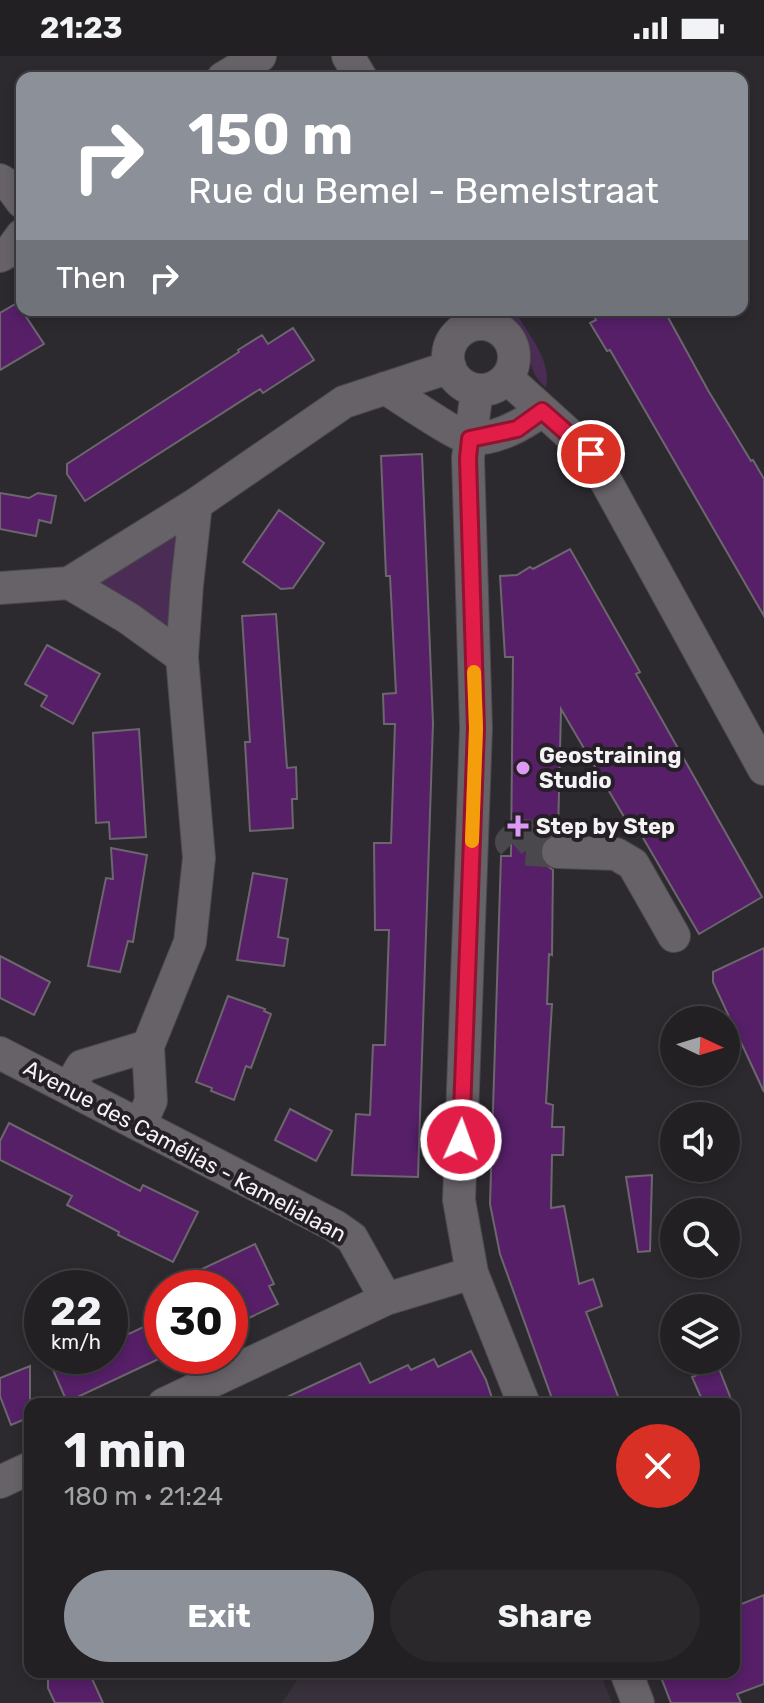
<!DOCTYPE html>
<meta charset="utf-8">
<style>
:root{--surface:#222023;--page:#2a282b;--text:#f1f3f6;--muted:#a2a3a6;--line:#3f3e41;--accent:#8c9099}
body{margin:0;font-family:Rubik,sans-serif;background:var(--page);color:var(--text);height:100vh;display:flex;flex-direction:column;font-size:30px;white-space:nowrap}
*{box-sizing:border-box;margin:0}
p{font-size:26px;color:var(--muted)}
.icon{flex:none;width:44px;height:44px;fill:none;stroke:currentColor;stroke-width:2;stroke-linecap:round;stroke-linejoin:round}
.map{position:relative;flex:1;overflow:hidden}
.drawer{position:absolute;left:24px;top:1342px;width:716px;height:280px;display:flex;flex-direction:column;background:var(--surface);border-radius:16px;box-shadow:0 4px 12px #0003,0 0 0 2px var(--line)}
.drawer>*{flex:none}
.guide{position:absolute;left:16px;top:16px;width:732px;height:244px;border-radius:16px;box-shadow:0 4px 12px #0003,0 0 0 2px var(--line);background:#8c9099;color:#fff;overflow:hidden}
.needle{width:52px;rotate:94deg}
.tools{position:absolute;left:660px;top:950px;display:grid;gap:16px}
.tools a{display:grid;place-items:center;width:80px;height:80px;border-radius:50%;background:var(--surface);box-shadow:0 4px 12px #0003,0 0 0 2px var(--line);font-size:40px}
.speed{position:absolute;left:24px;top:1214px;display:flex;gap:16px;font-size:40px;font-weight:700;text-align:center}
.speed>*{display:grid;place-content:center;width:104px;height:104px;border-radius:50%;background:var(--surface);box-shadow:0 4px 12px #0003,0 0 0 2px var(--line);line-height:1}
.speed small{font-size:20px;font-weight:400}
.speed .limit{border:12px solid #d22;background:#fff;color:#111}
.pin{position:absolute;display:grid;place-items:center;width:68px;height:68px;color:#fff;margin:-34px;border:4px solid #fff;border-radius:50%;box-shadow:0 2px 8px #0007}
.me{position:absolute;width:88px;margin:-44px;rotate:2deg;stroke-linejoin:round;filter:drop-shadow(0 0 6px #0008)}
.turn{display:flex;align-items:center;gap:28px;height:168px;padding:0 40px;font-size:36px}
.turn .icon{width:104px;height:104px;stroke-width:2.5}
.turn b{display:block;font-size:56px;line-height:68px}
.then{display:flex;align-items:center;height:76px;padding:0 40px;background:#0003;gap:16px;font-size:30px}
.round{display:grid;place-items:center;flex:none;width:84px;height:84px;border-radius:42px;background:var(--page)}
.headline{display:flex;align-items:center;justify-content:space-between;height:136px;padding:0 40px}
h1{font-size:48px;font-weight:700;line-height:60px}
.action{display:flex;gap:16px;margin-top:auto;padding:16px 40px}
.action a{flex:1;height:92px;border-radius:48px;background:var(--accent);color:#fff;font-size:32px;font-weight:700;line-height:92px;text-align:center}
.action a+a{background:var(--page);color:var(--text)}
.status{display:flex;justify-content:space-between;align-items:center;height:56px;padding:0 40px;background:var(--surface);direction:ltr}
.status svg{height:22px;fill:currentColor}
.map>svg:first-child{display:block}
.built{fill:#38313b}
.green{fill:#4a2c55}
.building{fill:#561f68;stroke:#6b676d;stroke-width:2}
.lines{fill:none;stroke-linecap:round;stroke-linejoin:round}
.minor-tunnel{stroke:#4b484d;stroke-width:32;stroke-dasharray:32 16;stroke-linecap:butt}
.minor-casing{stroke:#4b494c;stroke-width:34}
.minor{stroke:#666268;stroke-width:32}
.route-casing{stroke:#92132f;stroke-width:20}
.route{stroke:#e11d48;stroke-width:14}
.slow{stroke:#f59e0b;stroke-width:14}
.poi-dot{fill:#dc99f5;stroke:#242025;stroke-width:3}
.labels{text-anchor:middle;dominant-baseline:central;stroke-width:8;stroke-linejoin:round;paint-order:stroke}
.poi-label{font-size:22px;font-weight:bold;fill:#f4f2f5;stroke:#242025;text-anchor:start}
.street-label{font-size:22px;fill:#f4f2f5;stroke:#242025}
</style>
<div class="status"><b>21:23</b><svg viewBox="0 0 49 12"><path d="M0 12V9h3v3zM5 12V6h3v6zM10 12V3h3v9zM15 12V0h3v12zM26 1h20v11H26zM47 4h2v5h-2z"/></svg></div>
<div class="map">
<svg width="764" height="1647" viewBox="0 0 764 1647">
<rect width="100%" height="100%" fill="#2d2a2f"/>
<path class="built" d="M306,1616H600L612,1647H282L301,1618Z"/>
<path class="green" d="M495,254H514C528,278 552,304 546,332C523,311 534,295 520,275C514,266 504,260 495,254Z
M165,476L181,479L168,574L100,533L98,524Z"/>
<path class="building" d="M17,247L44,288L0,314V257Z
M590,254H664L709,336L751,405L753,404L764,423V560L610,294L607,295L590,267L596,264Z
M293,272L314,304L263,337L260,333L85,445L67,418V408L239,296L238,294L262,279L268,288Z
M422,398L433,667L418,1121L352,1119L356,1058L370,1059L373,989H385L389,874H375L374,787H391L395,668H384L383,638L396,637L390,520H386L381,400Z
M0,437L29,442L38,437L56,440L51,467L39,464L36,480L0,473Z
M279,454L324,487L293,532L281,533L243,506Z
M570,493L640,616L636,618L762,841L699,878L635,768L630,771L561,653L558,777L550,779L542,785L539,796L542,806L553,814L552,899L549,898L547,948H552L546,1047L553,1049L552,1071H564L563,1099H552L551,1152L564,1150L579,1228L593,1223L602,1250L586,1256L621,1348H554L500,1198L490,1148L501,800H511L513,601H505L500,520L517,519L530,511L533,513Z
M276,558L287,712L296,711L297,743H292L293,772L250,775L245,686H250L242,560Z
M47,589L100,618L73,668L41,650L47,640L25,628Z
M139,673L146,781L110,783L109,766L96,767L93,677Z
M111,792L147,799L133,886L128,885L120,916L88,910L106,822L113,823Z
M253,817L287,823L278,881L288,883L284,910L237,904Z
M764,892V1036L713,926V916Z
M0,900L50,926L34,959L0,942Z
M228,940L265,953L264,955L271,958L251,1012L246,1010L234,1044L211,1035L212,1032L196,1026Z
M290,1053L332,1075L316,1105L275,1084Z
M9,1067L140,1135L143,1129L198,1156L173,1206L118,1179L119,1176L67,1149L72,1140L0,1104V1085Z
M652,1119L650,1195L638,1196L626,1121Z
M255,1188L274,1228L269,1230L278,1248L230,1271V1232H162Z
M110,1237L129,1278L162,1262V1300H165L67,1346L47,1300H110Z
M471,1295L486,1324L494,1348H272L360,1307L370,1327L408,1309L411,1314L434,1303L438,1311Z
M30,1310V1361L11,1369L0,1340V1322Z
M718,1310L733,1348H704L692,1321Z
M764,1539V1628L737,1638L741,1647H671L659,1616H734V1551Z
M61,1616H89L103,1647H55L48,1632V1622Z"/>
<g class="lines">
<path class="minor-tunnel" d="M558,796L518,793L511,786L519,779L558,781"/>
<g class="minor-casing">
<path id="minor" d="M348,0L361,22
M223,22L260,0
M0,124L11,131L22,146
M0,200L11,194L22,179
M448 301a33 33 0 1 1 66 0a33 33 0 1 1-66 0Z
M507,322L591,398L764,713
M385,332C400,341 461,383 472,383C498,383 522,369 542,355
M477,334L468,402L476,672L459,1144L472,1217L524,1348
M69,527L128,562L182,601L187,529L196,448
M0,532L69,527L196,448L344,346L450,311
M558,796L616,798L633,808L674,880
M0,997L335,1170L352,1182L386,1243
M69,1032L82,1010L148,990
M140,1069L151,1045L148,990L190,886L199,802L182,601
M164,1348L386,1243L472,1217
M0,1426L30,1412
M626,1616L638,1647"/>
</g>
<use href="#minor" class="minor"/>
</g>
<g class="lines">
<g class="route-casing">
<path id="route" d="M461,1084L476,672L468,402L470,383L517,373L542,355L591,398"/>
</g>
<use href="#route" class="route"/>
<path class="slow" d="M472,785L476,672L474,616"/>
</g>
<g class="poi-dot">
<circle cx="523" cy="712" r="8"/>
<path d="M514 758h8v8h8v8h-8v8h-8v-8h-8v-8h8z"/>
</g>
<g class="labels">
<g class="poi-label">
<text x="539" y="699">Geostraining<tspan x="539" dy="25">Studio</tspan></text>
<text x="536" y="770">Step by Step</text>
</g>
<g class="street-label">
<text transform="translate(185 1095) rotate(28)">Avenue des Camélias - Kamelialaan</text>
</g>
</g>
</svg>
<div class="tools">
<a><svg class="needle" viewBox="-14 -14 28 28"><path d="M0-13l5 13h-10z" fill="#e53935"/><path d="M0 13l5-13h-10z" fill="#a2a3a6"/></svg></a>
<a><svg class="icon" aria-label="sound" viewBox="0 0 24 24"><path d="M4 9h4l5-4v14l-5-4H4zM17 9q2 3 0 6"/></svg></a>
<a><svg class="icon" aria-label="search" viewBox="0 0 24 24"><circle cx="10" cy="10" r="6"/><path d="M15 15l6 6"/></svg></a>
<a><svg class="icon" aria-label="layers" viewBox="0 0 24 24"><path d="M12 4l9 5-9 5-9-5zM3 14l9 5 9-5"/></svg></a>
</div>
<div class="speed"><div>22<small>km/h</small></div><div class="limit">30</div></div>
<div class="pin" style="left:591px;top:398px;background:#d93025"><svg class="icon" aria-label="arrive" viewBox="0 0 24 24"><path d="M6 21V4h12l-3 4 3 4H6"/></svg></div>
<svg class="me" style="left:461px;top:1084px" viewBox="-20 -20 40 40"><circle r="17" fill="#e11d48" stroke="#fff" stroke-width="3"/><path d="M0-11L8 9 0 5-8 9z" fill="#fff"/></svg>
<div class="guide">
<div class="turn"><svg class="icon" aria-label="right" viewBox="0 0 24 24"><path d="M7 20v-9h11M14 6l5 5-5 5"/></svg><div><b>150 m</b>Rue du Bemel - Bemelstraat</div></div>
<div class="then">Then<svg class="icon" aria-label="right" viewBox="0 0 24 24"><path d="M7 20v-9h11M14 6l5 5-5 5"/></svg></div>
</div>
<section class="drawer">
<div class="headline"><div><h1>1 min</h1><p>180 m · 21:24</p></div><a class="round" style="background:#d93025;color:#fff"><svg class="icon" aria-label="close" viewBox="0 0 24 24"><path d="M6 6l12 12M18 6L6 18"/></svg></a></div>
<div class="action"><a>Exit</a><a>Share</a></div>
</section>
</div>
